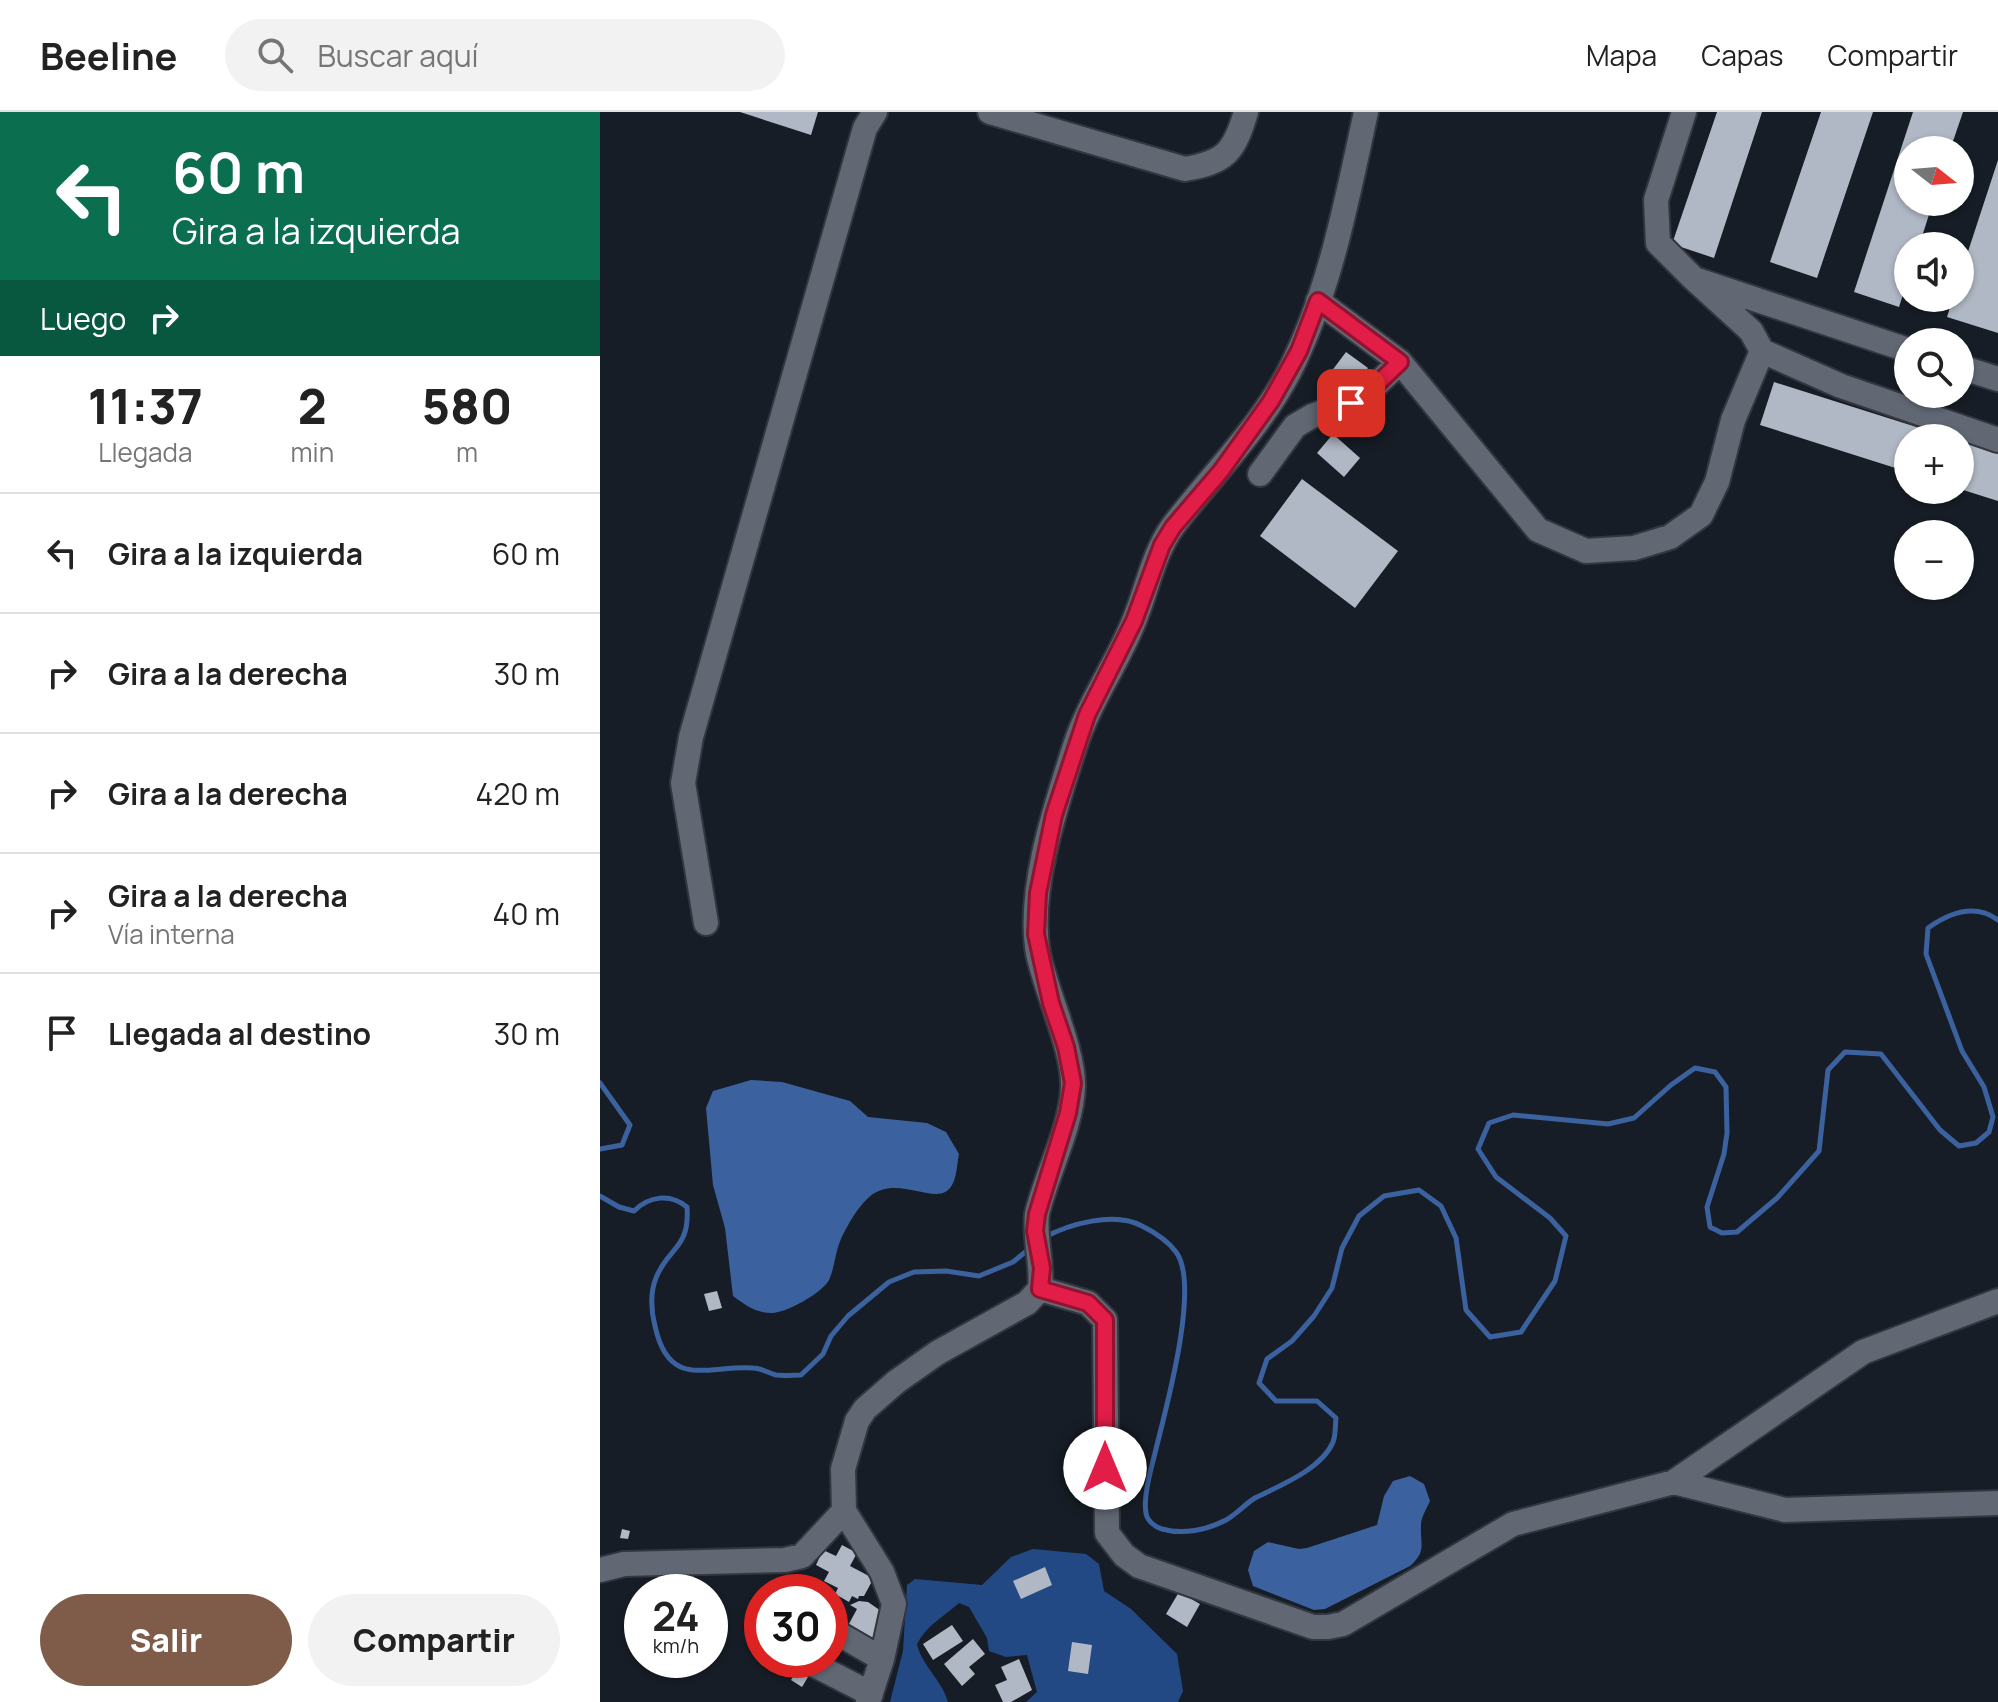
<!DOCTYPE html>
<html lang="es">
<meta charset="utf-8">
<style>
:root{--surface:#fff;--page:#f2f2f2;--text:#222;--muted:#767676;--line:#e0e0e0;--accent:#7f5c49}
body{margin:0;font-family:Manrope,sans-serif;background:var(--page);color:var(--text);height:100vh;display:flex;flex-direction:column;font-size:30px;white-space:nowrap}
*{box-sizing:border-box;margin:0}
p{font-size:26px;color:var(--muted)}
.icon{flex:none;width:44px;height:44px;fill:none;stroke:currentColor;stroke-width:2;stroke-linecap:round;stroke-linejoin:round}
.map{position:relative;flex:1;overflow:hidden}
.side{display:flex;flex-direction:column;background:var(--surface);width:600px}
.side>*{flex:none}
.banner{background:#0b6e4f;color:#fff;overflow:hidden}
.needle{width:52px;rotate:107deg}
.controls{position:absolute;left:1294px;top:24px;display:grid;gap:16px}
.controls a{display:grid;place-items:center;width:80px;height:80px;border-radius:50%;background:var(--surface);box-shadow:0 2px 6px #0004;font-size:40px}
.speed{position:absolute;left:24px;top:1462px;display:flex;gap:16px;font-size:40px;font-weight:700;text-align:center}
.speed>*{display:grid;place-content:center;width:104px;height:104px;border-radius:50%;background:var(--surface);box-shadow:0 2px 6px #0004;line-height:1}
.speed small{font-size:20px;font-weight:400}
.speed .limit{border:12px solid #d22;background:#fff;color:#111}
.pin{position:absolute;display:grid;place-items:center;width:68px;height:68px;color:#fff;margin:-34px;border-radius:16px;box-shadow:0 4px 12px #0006}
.me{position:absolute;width:88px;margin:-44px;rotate:0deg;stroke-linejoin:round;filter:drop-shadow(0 0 6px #0008)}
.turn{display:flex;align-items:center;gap:28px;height:168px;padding:0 40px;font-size:36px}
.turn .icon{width:104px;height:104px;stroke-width:2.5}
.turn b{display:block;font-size:56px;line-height:68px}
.then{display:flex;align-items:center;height:76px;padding:0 40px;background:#0003;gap:16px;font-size:30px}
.eta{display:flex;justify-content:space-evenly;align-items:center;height:136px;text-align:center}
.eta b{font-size:48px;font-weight:800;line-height:56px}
.primary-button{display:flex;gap:16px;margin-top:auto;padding:16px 40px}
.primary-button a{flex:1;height:92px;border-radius:48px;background:var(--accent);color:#fff;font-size:32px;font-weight:800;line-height:92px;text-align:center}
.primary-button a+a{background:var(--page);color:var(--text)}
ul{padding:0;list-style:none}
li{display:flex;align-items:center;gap:24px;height:120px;padding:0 40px;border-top:2px solid var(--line)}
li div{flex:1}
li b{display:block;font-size:30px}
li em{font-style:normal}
header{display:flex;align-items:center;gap:48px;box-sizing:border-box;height:112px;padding:0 40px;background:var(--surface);border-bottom:2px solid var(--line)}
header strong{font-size:38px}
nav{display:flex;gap:44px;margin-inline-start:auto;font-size:28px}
.search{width:560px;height:72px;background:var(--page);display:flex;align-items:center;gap:20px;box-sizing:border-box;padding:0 28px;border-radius:44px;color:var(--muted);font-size:30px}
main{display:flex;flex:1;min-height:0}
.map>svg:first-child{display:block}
.forest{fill:#234984}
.water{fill:#3b629f}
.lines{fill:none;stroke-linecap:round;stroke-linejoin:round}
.stream{stroke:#3b629f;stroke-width:5}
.building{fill:#b0b8c5}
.minor-casing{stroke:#33363e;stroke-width:28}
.minor{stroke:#616874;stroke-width:24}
.route-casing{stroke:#92132f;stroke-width:20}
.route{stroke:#e11d48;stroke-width:14}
</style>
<header>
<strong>Beeline</strong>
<div class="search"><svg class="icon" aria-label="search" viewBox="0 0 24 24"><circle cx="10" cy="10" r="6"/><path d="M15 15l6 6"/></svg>Buscar aquí</div>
<nav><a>Mapa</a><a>Capas</a><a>Compartir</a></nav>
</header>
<main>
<section class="side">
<div class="banner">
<div class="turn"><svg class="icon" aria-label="left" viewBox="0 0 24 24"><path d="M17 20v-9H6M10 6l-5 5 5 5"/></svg><div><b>60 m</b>Gira a la izquierda</div></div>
<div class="then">Luego<svg class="icon" aria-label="right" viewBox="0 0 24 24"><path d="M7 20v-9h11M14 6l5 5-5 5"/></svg></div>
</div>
<div class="eta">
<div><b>11:37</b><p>Llegada</p></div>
<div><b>2</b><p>min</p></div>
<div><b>580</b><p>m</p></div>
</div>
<ul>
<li><svg class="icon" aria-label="left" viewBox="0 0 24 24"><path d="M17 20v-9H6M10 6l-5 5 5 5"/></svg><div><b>Gira a la izquierda</b></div><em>60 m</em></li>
<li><svg class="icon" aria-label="right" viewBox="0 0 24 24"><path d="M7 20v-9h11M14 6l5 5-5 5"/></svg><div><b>Gira a la derecha</b></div><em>30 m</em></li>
<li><svg class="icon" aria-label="right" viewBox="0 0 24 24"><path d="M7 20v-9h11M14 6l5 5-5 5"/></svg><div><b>Gira a la derecha</b></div><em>420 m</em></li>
<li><svg class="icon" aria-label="right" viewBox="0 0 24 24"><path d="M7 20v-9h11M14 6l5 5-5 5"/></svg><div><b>Gira a la derecha</b><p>Vía interna</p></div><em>40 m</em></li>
<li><svg class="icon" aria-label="arrive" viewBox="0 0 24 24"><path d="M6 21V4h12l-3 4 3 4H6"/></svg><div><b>Llegada al destino</b></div><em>30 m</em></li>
</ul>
<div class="primary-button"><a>Salir</a><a>Compartir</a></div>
</section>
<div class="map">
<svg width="1398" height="1590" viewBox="0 0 1398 1590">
<rect width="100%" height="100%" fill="#171d26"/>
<path class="forest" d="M433,1437L486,1442L499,1452L504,1479L531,1497L577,1542L583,1579L578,1590H426L437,1580L427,1543L406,1545L389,1539L387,1526L369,1495L359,1491C343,1505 326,1514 317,1532C322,1554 342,1568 348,1590H290L303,1539L307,1473L315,1467L382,1473L411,1445Z"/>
<path class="water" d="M151,968L182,970L250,989L268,1005L327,1011L346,1020L359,1042C357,1051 357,1065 352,1073C339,1097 302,1063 273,1082C260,1091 248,1112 241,1127C235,1140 235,1155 229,1168C222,1181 186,1201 172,1201C156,1201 145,1193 133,1184L125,1116L113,1073L106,996L113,979Z
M810,1364L824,1372L830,1389C827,1396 821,1405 821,1413C820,1433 827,1439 810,1454L725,1497L714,1498L653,1474L648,1458L654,1439L668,1430L699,1437L707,1436L777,1413L784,1384L793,1369Z"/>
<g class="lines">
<path class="stream" d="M0,971L30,1013L22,1033L0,1037
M0,1084L19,1095L34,1099C49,1084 70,1081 87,1095C90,1137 68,1135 56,1166C50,1180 51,1199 55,1214C69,1278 107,1253 153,1256C161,1256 168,1261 176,1263C184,1264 193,1263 201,1263L223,1242L231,1224L248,1204L289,1170L314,1160L346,1159L379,1164L413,1150L429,1137
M443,1126C469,1112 514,1099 542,1114C554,1120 568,1129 576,1140C601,1173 565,1300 555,1341C551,1357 543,1385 546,1401C547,1409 555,1415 562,1417C583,1423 607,1418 626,1408C637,1402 645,1392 655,1386C679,1374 722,1357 733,1330C736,1323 735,1313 736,1306L717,1289H676L659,1271L667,1247L692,1229L714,1204L732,1176L742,1136L759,1104L784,1084L819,1078L841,1094L856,1126L866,1198L890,1225L921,1220L955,1169L966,1124L950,1106L896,1065L878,1037L889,1011L913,1003L1008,1012L1034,1006L1071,973L1095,956L1115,960L1126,975L1127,1021L1124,1042L1107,1095L1110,1115L1122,1121L1137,1120L1177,1086L1219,1039L1228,958L1245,940L1281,942L1340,1018L1359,1034L1376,1031L1389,1020L1393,1005L1384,975L1362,939L1326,842L1328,816C1349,801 1375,791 1398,808"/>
</g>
<path class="building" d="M140,0H218L211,23Z
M1117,0H1162L1114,146L1072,132Z
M1221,0H1273L1217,166L1170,150Z
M1313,0H1363L1350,38H1308V90H1333L1319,134H1308V167L1299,195L1254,180Z
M1398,48V221L1347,205L1353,186H1360V164Z
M746,240L768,256L753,276L731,260Z
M1174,270L1348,325V326H1308V360L1160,313Z
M733,322L760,346L744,365L717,341Z
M1360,329L1398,341V389L1360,377Z
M702,367L798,439L755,496L660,424Z
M117,1179L122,1196L109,1199L104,1182Z
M22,1417L30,1419L28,1427L20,1426Z
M242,1433L257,1441L250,1454L269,1464L271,1471L264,1484H259L258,1487L252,1484L249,1490L235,1482L238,1476L224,1469L229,1460L216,1453L223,1438L236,1444Z
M445,1455L452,1473L421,1487L413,1469Z
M579,1480L600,1492L587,1515L566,1502Z
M259,1489L268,1490L284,1501L274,1518L280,1521L272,1536L244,1521L257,1497L250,1493Z
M352,1513L363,1529L333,1548L323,1532Z
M373,1527L385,1542L369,1555L375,1562L362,1574L344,1552Z
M472,1530L492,1533L488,1562L468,1559Z
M419,1547L432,1578L411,1590H403L395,1573L407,1568L401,1555Z
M176,1548H203L196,1558L208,1565L202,1575L191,1568L195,1562Z"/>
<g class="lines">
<g class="minor-casing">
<path id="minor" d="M390,0L585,57C626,50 634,40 646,0
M766,0C747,87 730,180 689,260C659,317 612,363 573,414C553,442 547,478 534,509C517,552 489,590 475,634C456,693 427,779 438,841C446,880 474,938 473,975C472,1014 446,1063 437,1102C434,1128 443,1151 440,1177L488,1191L505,1208L507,1421L524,1443L539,1454L713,1515H728L743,1512L913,1412L1074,1370L1185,1398L1398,1391
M1084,0L1056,88L1058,131L1094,167L1308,238
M718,189L800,250L938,418L986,439L1034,436L1070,425L1101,403L1117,370L1133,308L1162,239L1151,219L1094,167
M1162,239L1241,274L1398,328
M1360,255L1398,267
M660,362L695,314L712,304L751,291L776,273L800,250
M106,811L83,671L91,625L265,16L275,0
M1074,1370L1263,1240L1398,1189
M0,1458L24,1452L185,1448L202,1444L244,1399
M239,1522L282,1547
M211,1551L271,1582
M268,1590L282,1547L294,1492L282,1460L244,1399L243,1357L257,1309L265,1297L296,1270L337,1241L427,1191L440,1177"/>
</g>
<use href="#minor" class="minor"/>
</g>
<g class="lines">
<g class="route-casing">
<path id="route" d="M505,1356V1208L488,1191L440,1177L442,1156L435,1119L437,1102L468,1001L473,971L466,935L451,891L436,822L438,781L454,703L487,603L534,509L562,433L573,415L621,359L671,289L699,239L718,189L800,250L776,273L751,291"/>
</g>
<use href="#route" class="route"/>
</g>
</svg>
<div class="controls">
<a><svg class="needle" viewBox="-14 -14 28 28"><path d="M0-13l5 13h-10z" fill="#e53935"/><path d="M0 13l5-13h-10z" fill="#767676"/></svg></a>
<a><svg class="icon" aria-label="sound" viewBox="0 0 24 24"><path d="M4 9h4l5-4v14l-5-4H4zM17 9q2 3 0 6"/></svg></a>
<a><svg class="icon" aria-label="search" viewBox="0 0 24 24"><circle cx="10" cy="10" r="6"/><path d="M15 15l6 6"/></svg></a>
<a>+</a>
<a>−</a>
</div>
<div class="speed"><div>24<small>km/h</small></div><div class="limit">30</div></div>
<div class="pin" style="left:751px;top:291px;background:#d93025"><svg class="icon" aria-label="arrive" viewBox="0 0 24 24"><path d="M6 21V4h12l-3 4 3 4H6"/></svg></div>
<svg class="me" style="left:505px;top:1356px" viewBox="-20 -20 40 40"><circle r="19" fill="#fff"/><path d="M0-13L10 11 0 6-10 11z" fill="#e11d48"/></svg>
</div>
</main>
